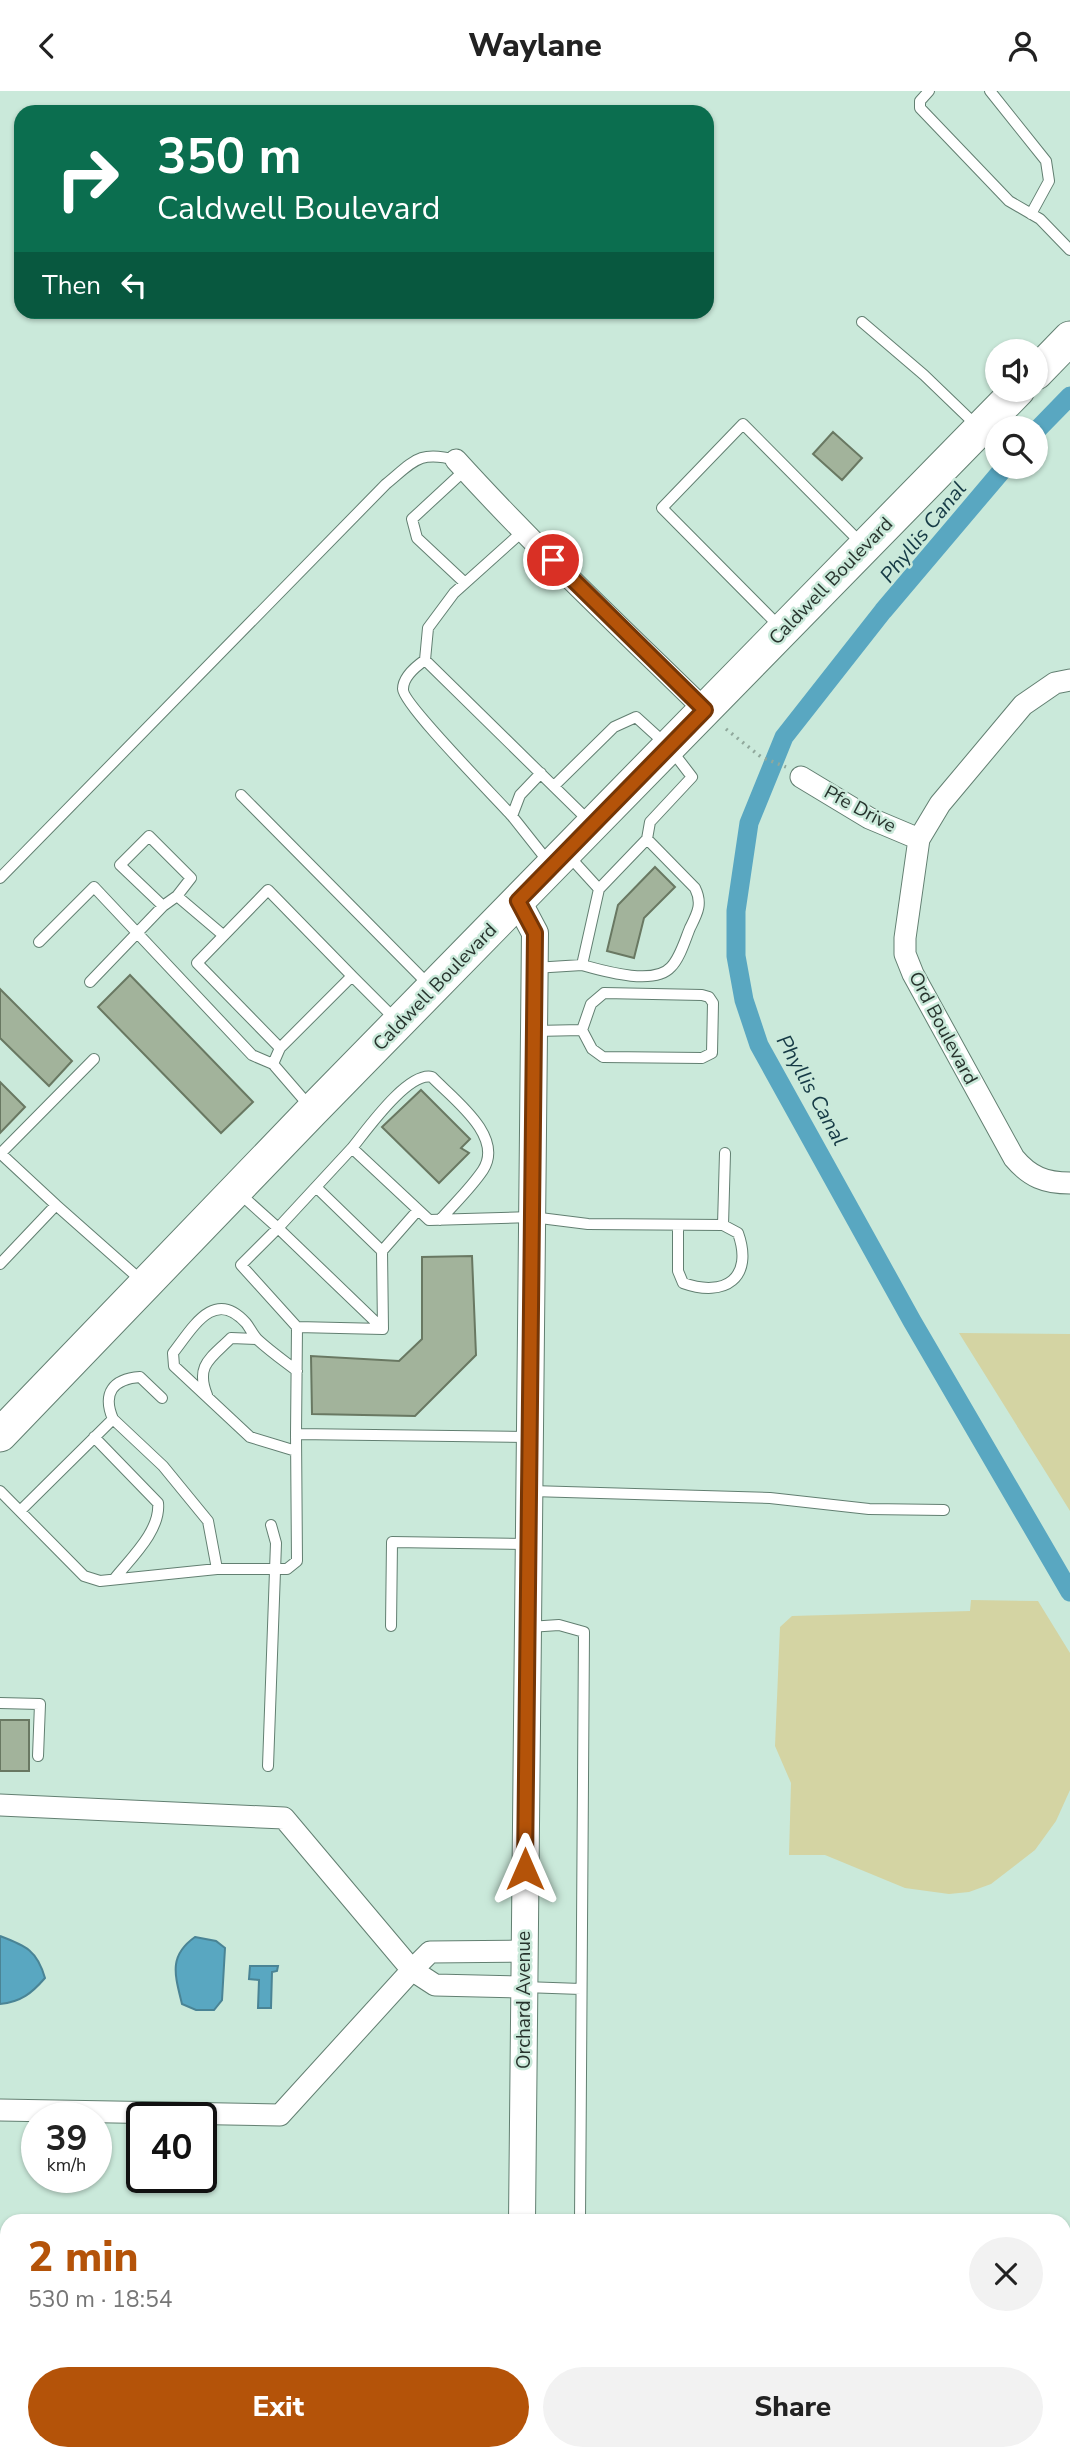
<!DOCTYPE html>
<meta charset="utf-8">
<style>
:root{--surface:#fff;--page:#f2f2f2;--text:#222;--muted:#767676;--accent:#b45309}
body{margin:0;font-family:"Nunito Sans",sans-serif;background:var(--page);color:var(--text);height:100vh;display:flex;flex-direction:column;font-size:26px;white-space:nowrap}
*{box-sizing:border-box;margin:0}
p{font-size:23px;color:var(--muted)}
.icon{flex:none;width:38px;height:38px;fill:none;stroke:currentColor;stroke-width:2;stroke-linecap:round;stroke-linejoin:round}
.map{position:relative;flex:1;overflow:hidden}
.sheet{position:absolute;left:0px;top:2123px;width:1071px;height:247px;display:flex;flex-direction:column;background:var(--surface);border-radius:21px 21px 0 0;box-shadow:0 2px 5px #0004}
.sheet>*{flex:none}
.guide{position:absolute;left:14px;top:14px;width:700px;height:214px;border-radius:21px;box-shadow:0 2px 5px #0004;background:#0b6e4f;color:#fff;overflow:hidden}
.buttons{position:absolute;left:985px;top:248px;display:grid;gap:14px}
.buttons a{display:grid;place-items:center;width:63px;height:63px;border-radius:50%;background:var(--surface);box-shadow:0 2px 5px #0004;font-size:35px}
.speed{position:absolute;left:21px;top:2011px;display:flex;gap:14px;font-size:35px;font-weight:700;text-align:center}
.speed>*{display:grid;place-content:center;width:91px;height:91px;border-radius:50%;background:var(--surface);box-shadow:0 2px 5px #0004;line-height:1}
.speed small{font-size:18px;font-weight:400}
.speed .limit{border:4px solid #111;border-radius:10px;background:#fff;color:#111}
.pin{position:absolute;display:grid;place-items:center;width:60px;height:60px;color:#fff;margin:-30px;border:4px solid #fff;border-radius:50%;box-shadow:0 2px 7px #0007}
.me{position:absolute;width:77px;margin:-38px;rotate:0deg;stroke-linejoin:round;filter:drop-shadow(0 0 5px #0008)}
.turn{display:flex;align-items:center;gap:24px;height:147px;padding:0 28px;font-size:32px}
.turn .icon{width:91px;height:91px;stroke-width:2.5}
.turn b{display:block;font-size:49px;line-height:60px}
.then{display:flex;align-items:center;height:66px;padding:0 28px;background:#0003;gap:14px;font-size:26px}
.round{display:grid;place-items:center;flex:none;width:74px;height:74px;border-radius:37px;background:var(--page)}
.summary{display:flex;align-items:center;justify-content:space-between;height:119px;padding:0 28px}
h1{font-size:42px;font-weight:800;line-height:52px;color:var(--accent)}
.button{display:flex;gap:14px;margin-top:auto;padding:14px 28px}
.button a{flex:1;height:80px;border-radius:42px;background:var(--accent);color:#fff;font-size:28px;font-weight:800;line-height:80px;text-align:center}
.button a+a{background:var(--page);color:var(--text)}
header{display:flex;justify-content:space-between;align-items:center;height:91px;padding:0 28px;background:var(--surface);font-size:32px;font-weight:800}
.map>svg:first-child{display:block}
.green{fill:#d4d4a3}
.water{fill:#59a7c1;stroke:#4a8495;stroke-width:2}
.lines{fill:none;stroke-linecap:round;stroke-linejoin:round}
.canal{stroke:#59a7c1;stroke-width:19}
.building{fill:#a2b39b;stroke:#697862;stroke-width:2}
.service-casing{stroke:#627f71;stroke-width:12}
.minor-casing{stroke:#627f71;stroke-width:23}
.tertiary-casing{stroke:#627f71;stroke-width:28}
.primary-casing{stroke:#627f71;stroke-width:35}
.path{stroke:#90a89c;stroke-width:3.5;stroke-dasharray:2 5;stroke-linecap:butt}
.service{stroke:#fff;stroke-width:10}
.minor{stroke:#fff;stroke-width:21}
.tertiary{stroke:#fff;stroke-width:26}
.primary{stroke:#fff;stroke-width:33}
.route-casing{stroke:#753606;stroke-width:18}
.route{stroke:#b45309;stroke-width:12}
.labels{text-anchor:middle;dominant-baseline:central;stroke-width:5;stroke-linejoin:round;paint-order:stroke}
.street-label{font-size:19px;fill:#27332d;stroke:#cae9da}
.water-label{font-size:21px;font-style:italic;fill:#153a45;stroke:#cae9da}
</style>
<header><svg class="icon" aria-label="back" viewBox="0 0 24 24"><path d="M15 5l-7 7 7 7"/></svg>Waylane<svg class="icon" aria-label="person" viewBox="0 0 24 24"><circle cx="12" cy="8" r="4"/><path d="M4 21q1-7 8-7t8 7"/></svg></header>
<div class="map">
<svg width="1070" height="2369" viewBox="0 0 1070 2369">
<rect width="100%" height="100%" fill="#cae9da"/>
<path class="green" d="M959,1242L1070,1243V1420Z
M971,1509L1038,1510L1070,1562V1699L1056,1730L1035,1759L991,1793L969,1801L949,1803L905,1797L825,1764H789L791,1692L775,1655L780,1536L792,1525L970,1520Z"/>
<path class="water" d="M0,1845C26,1855 37,1859 45,1887C32,1902 21,1911 0,1913Z
M195,1846L216,1850L225,1857L222,1909L214,1919H196L182,1913C175,1884 168,1865 195,1846Z
M250,1875H278L277,1880L272,1881L271,1917H258L259,1889L249,1888Z"/>
<g class="lines">
<path class="canal" d="M1036,340L1070,305
M1005,376L883,520L784,646L749,732L736,820V865L744,909L759,954L912,1230L1070,1501"/>
</g>
<path class="building" d="M833,341L862,367L842,389L813,363Z
M655,776L675,796L644,827L634,867L607,860L618,814Z
M130,884L253,1011L221,1042L98,916Z
M0,898L72,970L49,995L0,947Z
M0,991L25,1016L0,1042Z
M421,999L470,1048L461,1057L469,1062L439,1092L382,1036Z
M472,1165L476,1264L415,1325L312,1323L311,1265L399,1270L422,1248V1166Z
M0,1629H29V1680H0Z"/>
<g class="lines">
<g class="service-casing">
<path id="service" d="M929,0L920,10V17L1009,110L1040,128L1070,159
M990,0L1046,70L1049,90L1031,123
M862,231L924,284L978,336
M465,492L417,447L412,428L465,379
M781,537L662,417L743,333L863,454
M425,569L428,537L454,502L522,441
M541,682L520,704L512,725L550,773
M554,695L614,636L636,626L669,656L692,686L650,731L647,748L599,798
M241,704L429,894
M512,725C496,707 402,612 403,598C403,586 415,576 425,569L591,732
M0,787L386,393C414,370 419,359 456,369
M177,805L223,844
M39,851L94,796L252,964L273,973
M582,874C604,880 654,895 671,876C680,867 685,849 690,837C697,823 703,813 695,797L647,748
M534,877L582,874L599,798L568,764
M90,891L163,815L177,805L191,787L149,745L120,774L163,815
M535,940L582,939L591,913L604,902L702,904L709,906L713,912L712,962L702,967L603,966L592,958L582,939
M280,957L197,872L268,799L352,885
M311,1017L273,973L280,957L352,885L395,928
M352,1057C366,1040 408,980 432,986C452,1007 505,1045 483,1079C471,1097 454,1113 440,1129
M2,1061L94,968
M0,1062L56,1114
M317,1097L382,1160L383,1238
M238,1101L278,1137L352,1057L429,1129L532,1126L588,1133L723,1134L725,1062
M678,1134V1180L683,1192C725,1207 754,1187 738,1142L723,1134
M278,1137L383,1238L297,1236L241,1174Z
M382,1160L418,1119
M0,1173L56,1114L143,1191
M297,1236L296,1343L528,1346
M207,1304C195,1274 211,1267 231,1247L257,1248
M113,1328L163,1375L208,1430L217,1478
M94,1346L158,1412C161,1439 131,1467 115,1487
M296,1360L250,1346L174,1275L173,1262C192,1238 214,1196 246,1232C250,1237 253,1244 258,1249C270,1260 284,1270 297,1280
M0,1400L84,1485L100,1490L217,1478H287L297,1470L296,1343
M531,1400L770,1407L869,1418L944,1419
M20,1420L113,1328C102,1302 113,1288 140,1286L162,1307
M391,1535L392,1451L527,1453
M529,1536L559,1534L584,1541L580,2130
M0,1612L40,1613L38,1665
M268,1675L276,1452L271,1434
M524,1896L581,1898"/>
</g>
<g class="minor-casing">
<path id="minor" d="M456,369C535,456 621,537 705,619
M1070,589L1055,592L1023,614L940,713L919,748L905,847V863L913,883L1014,1067C1030,1086 1045,1092 1070,1092
M801,686L869,727L919,748
M0,1714L284,1727L412,1879L280,2024L0,2019
M524,1896L435,1894L412,1879L430,1861L524,1860
M0,2339H7
M1064,2354L1070,2355
M277,2362V2369
M65,2369V2362"/>
</g>
<g class="tertiary-casing">
<path id="tertiary" d="M518,810L535,842L522,2130
M522,2369V2362"/>
</g>
<g class="primary-casing">
<path id="primary" d="M1036,282L1070,247
M0,1344L312,1020L1018,299"/>
</g>
<path class="path" d="M726,638L761,666L786,676"/>
<use href="#service" class="service"/>
<use href="#minor" class="minor"/>
<use href="#tertiary" class="tertiary"/>
<use href="#primary" class="primary"/>
</g>
<g class="lines">
<g class="route-casing">
<path id="route" d="M525,1778L535,842L518,810L705,619L553,469"/>
</g>
<use href="#route" class="route"/>
</g>
<g class="labels">
<g class="street-label">
<text transform="translate(831 490) rotate(-46)">Caldwell Boulevard</text>
<text transform="translate(860 718) rotate(28)">Pfe Drive</text>
<text transform="translate(435 896) rotate(-46)">Caldwell Boulevard</text>
<text transform="translate(943 937) rotate(62)">Ord Boulevard</text>
<text transform="translate(524 1909) rotate(-90)">Orchard Avenue</text>
</g>
<g class="water-label">
<text transform="translate(923 441) rotate(-51)">Phyllis Canal</text>
<text transform="translate(812 999) rotate(61)">Phyllis Canal</text>
</g>
</g>
</svg>
<div class="buttons">
<a><svg class="icon" aria-label="sound" viewBox="0 0 24 24"><path d="M4 9h4l5-4v14l-5-4H4zM17 9q2 3 0 6"/></svg></a>
<a><svg class="icon" aria-label="search" viewBox="0 0 24 24"><circle cx="10" cy="10" r="6"/><path d="M15 15l6 6"/></svg></a>
</div>
<div class="speed"><div>39<small>km/h</small></div><div class="limit">40</div></div>
<div class="pin" style="left:553px;top:469px;background:#d93025"><svg class="icon" aria-label="arrive" viewBox="0 0 24 24"><path d="M6 21V4h12l-3 4 3 4H6"/></svg></div>
<svg class="me" style="left:525px;top:1778px" viewBox="-20 -20 40 40"><path d="M0-17L14 15 0 8-14 15z" fill="#b45309" stroke="#fff" stroke-width="4"/></svg>
<div class="guide">
<div class="turn"><svg class="icon" aria-label="right" viewBox="0 0 24 24"><path d="M7 20v-9h11M14 6l5 5-5 5"/></svg><div><b>350 m</b>Caldwell Boulevard</div></div>
<div class="then">Then<svg class="icon" aria-label="left" viewBox="0 0 24 24"><path d="M17 20v-9H6M10 6l-5 5 5 5"/></svg></div>
</div>
<section class="sheet">
<div class="summary"><div><h1>2 min</h1><p>530 m · 18:54</p></div><a class="round"><svg class="icon" aria-label="close" viewBox="0 0 24 24"><path d="M6 6l12 12M18 6L6 18"/></svg></a></div>
<div class="button"><a>Exit</a><a>Share</a></div>
</section>
</div>
